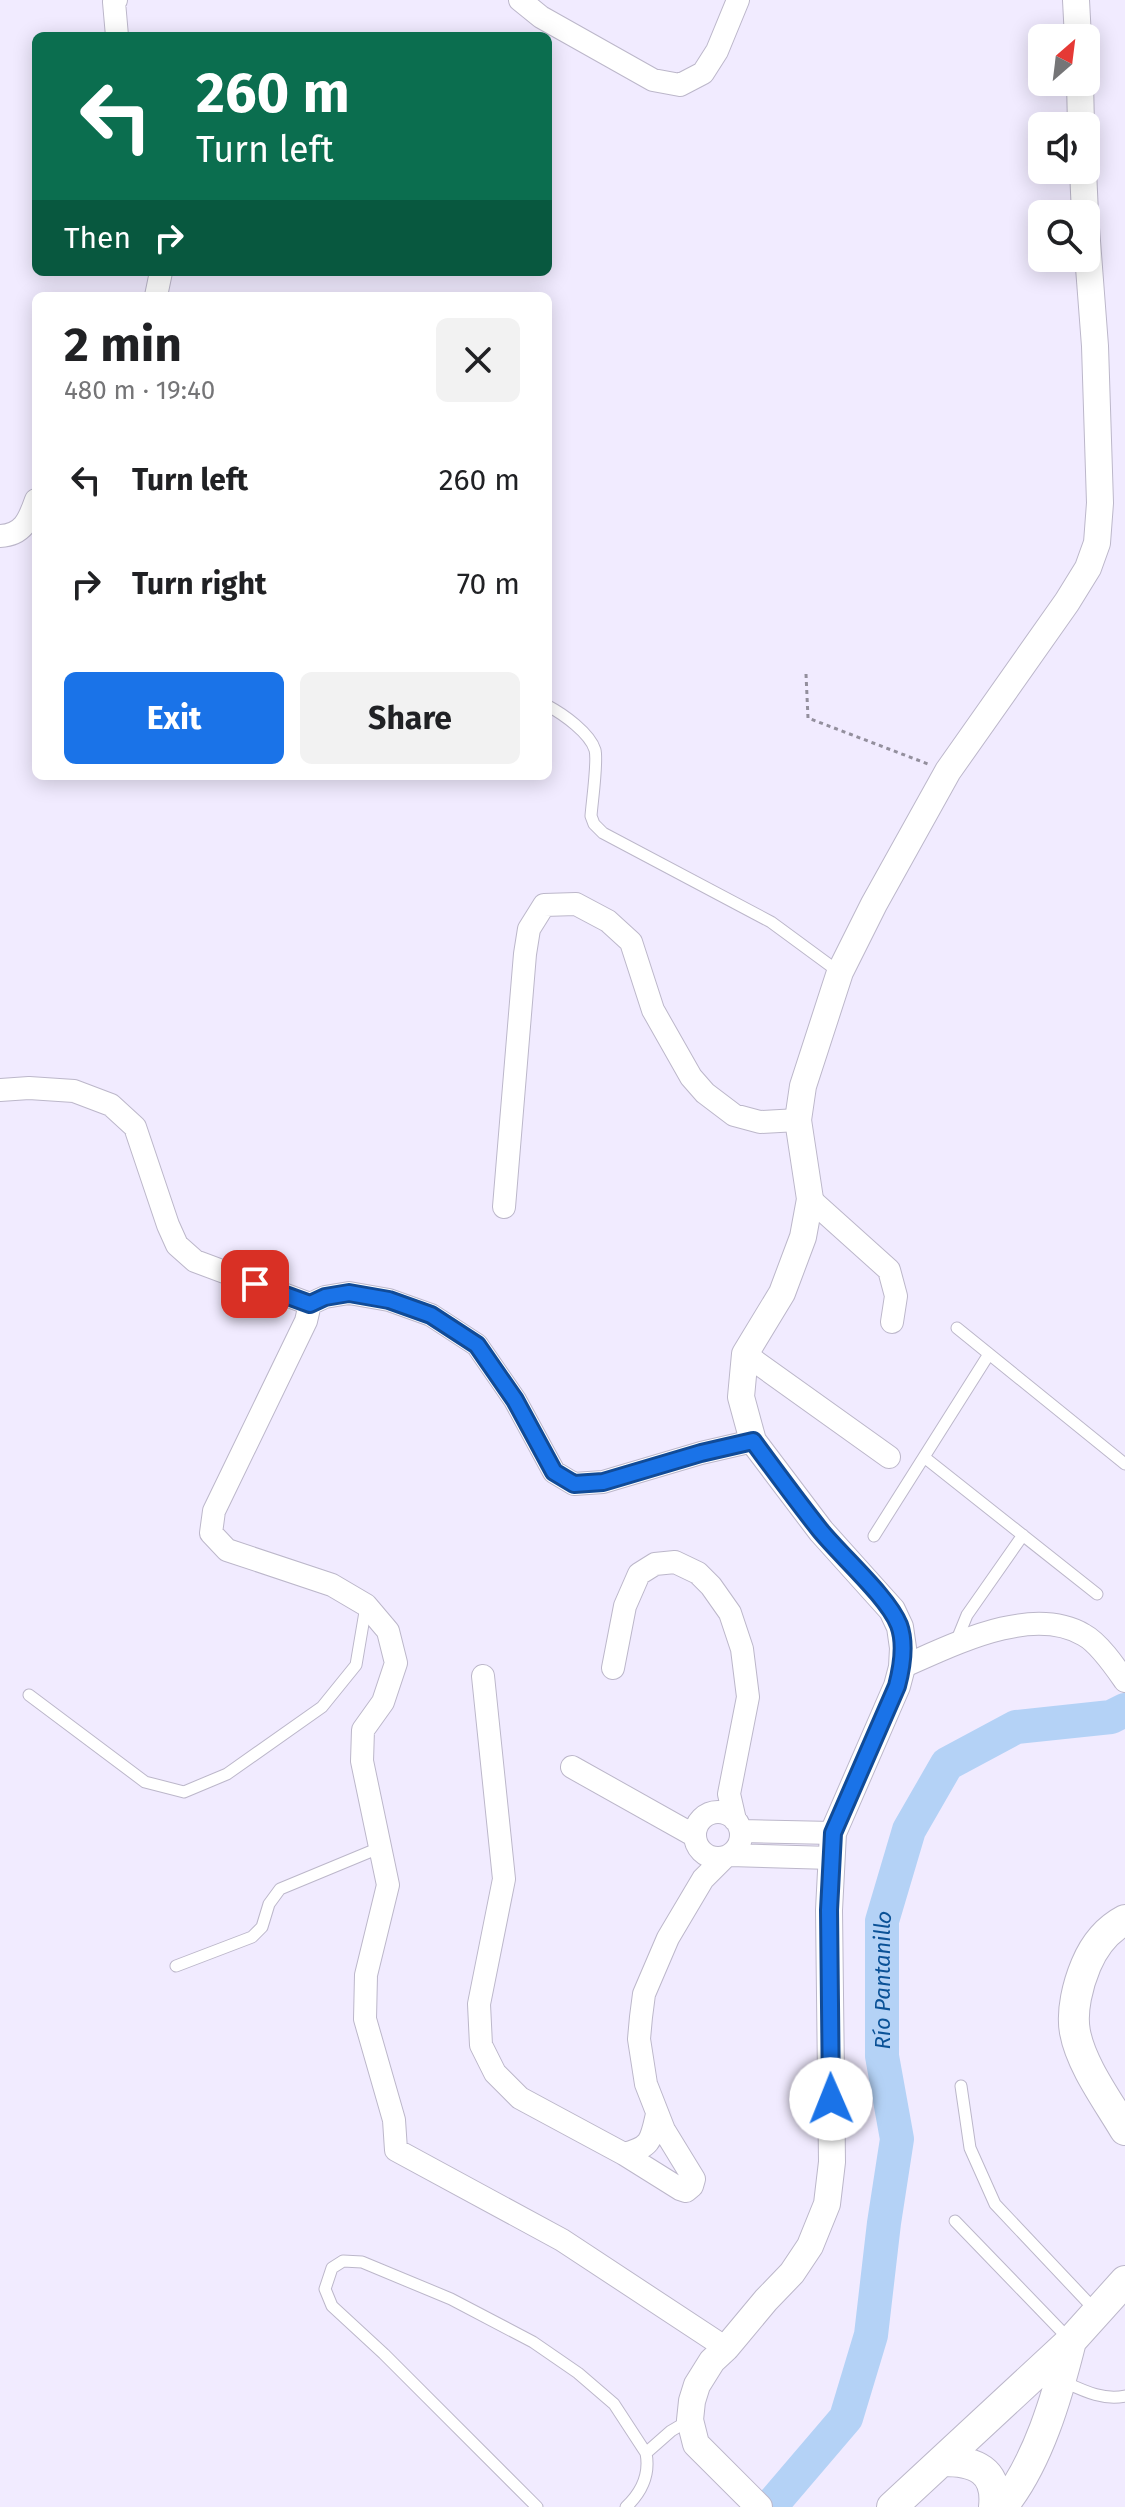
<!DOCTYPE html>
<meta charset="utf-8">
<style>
:root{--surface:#fff;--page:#f2f2f2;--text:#202124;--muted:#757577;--accent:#1a73e8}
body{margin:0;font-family:"Fira Sans",sans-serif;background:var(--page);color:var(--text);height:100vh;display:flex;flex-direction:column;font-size:30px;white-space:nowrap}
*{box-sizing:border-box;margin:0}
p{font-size:26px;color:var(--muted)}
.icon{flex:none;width:44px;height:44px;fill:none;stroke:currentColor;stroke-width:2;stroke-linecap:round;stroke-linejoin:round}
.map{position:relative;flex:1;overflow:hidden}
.side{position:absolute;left:32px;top:292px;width:520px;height:488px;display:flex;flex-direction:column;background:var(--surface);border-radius:12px;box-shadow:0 4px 20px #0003}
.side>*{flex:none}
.top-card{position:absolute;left:32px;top:32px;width:520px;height:244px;border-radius:12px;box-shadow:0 4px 20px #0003;background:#0b6e4f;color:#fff;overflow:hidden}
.needle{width:52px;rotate:28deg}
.buttons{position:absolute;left:1028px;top:24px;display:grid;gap:16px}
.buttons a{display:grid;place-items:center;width:72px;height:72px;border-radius:12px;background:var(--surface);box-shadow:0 4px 20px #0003;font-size:40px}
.pin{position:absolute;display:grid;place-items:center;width:68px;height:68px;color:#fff;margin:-34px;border-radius:16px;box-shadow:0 4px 12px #0006}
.me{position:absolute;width:88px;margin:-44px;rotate:359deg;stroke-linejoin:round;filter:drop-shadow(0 0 6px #0008)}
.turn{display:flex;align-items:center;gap:28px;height:168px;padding:0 32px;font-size:36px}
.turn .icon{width:104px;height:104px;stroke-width:2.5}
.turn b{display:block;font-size:56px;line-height:68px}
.then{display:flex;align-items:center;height:76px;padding:0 32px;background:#0003;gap:16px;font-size:30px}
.round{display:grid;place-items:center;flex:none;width:84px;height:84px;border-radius:12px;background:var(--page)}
.head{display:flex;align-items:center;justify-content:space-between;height:136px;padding:0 32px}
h1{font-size:48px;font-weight:700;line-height:60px}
.cta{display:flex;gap:16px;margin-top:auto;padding:16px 32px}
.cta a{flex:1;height:92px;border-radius:12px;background:var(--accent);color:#fff;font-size:32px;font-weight:700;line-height:92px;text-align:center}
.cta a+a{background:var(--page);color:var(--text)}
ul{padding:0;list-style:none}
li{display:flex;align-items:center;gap:24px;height:104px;padding:0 32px}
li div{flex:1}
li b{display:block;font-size:30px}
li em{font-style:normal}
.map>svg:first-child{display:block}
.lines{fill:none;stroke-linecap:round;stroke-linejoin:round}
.river{stroke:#b4d2f6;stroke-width:34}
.service-casing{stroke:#bcb7ca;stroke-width:13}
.minor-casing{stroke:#bcb7ca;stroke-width:24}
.tertiary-casing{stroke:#bcb7ca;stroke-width:28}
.secondary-casing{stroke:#bcb7ca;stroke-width:32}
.path{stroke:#938f9d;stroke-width:3;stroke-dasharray:4 4;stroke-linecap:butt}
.service{stroke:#fff;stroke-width:11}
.minor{stroke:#fff;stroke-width:22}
.tertiary{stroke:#fff;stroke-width:26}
.secondary{stroke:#fff;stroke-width:30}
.route-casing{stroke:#114b97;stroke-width:20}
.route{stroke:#1a73e8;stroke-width:14}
.labels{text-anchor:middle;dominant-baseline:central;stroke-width:6;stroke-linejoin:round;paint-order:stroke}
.water-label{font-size:22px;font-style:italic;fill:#0b5297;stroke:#f1ebff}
</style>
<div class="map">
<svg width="1125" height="2507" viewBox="0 0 1125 2507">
<rect width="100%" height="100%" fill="#f1ebff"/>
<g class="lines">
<path class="river" id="s1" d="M770,2507L846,2418L871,2335L884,2223L897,2139L882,2056V1921L909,1830L947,1764L1016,1727L1111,1717L1125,1710"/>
<g class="service-casing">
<path id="service" d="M548,706C563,714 590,733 595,750C598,761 592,802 591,816L594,824L603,833L771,922L839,972
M957,1328L1125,1464
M924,1457L1097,1594
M874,1536L989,1354
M956,1642L967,1615L1023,1535
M29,1695L145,1782L184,1792L227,1774L322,1707L356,1665L366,1606
M176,1966L252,1937L262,1927L269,1904L280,1889L379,1848
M961,2086L970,2148L995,2204L1096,2311
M955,2221L1069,2339
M1062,2381C1082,2390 1103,2401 1125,2396
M537,2507L384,2354L332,2306L325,2289L332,2268L343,2261L362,2262L451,2299L533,2342L578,2373L614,2404L646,2453
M626,2507C642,2492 650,2474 646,2453L671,2431L688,2421"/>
</g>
<g class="minor-casing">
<path id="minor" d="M116,0L114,2L117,36
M520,0L541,17L653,80L680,85L703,73L717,51L738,0
M156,296L161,272
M0,536C23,535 29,520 36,500
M0,1090L29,1088L74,1091L111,1105L135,1127L168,1225L177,1245L195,1261L310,1304L306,1321L214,1511L211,1533L227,1550L332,1585L366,1605L388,1631L396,1663L383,1702L363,1730L362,1761L388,1885L366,1975L365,2019L394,2120L396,2150L562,2240L726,2348
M810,1199L889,1270L896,1296L892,1322
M504,1207L525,954L529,929L544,905L576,904L608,921L631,942L653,1010L691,1077L705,1093L734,1115L760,1122L798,1120
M310,1304L325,1297L349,1293L389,1300L431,1315L477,1345L515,1400L554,1472L574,1484L603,1482L701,1453L753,1441
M745,1354L889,1457
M902,1667C953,1645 1031,1604 1084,1635C1099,1643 1116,1668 1125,1681
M613,1668L625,1606L639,1574L655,1564L675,1562L698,1573L711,1586L730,1613L742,1649L748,1697L729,1794L735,1820
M483,1676L504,1879L479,2004L481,2045L495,2073L520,2098L624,2154C651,2147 651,2141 657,2114
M572,1767L695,1836
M695 1835a23 23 0 1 1 46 0a23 23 0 1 1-46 0Z
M741,1831L833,1833
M730,1855L831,1858
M624,2154L680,2189L686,2191L692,2186L694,2179L664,2130L646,2084L639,2039L641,2017L644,1994L668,1938L703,1879L725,1857"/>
</g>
<g class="tertiary-casing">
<path id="tertiary" d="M1076,0L1078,38
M1080,82L1081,126
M1083,170L1085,214
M759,2507L696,2444L690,2420L692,2401L697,2385L712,2361L726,2348L766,2300L792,2273L810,2246L827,2204L832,2162L829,1910L833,1833L897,1686L902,1667L903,1648L900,1627L892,1610L821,1531L753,1441L741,1397L745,1354L782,1293L803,1237L810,1199L798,1120L803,1086L840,972L874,904L948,771L1067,602L1088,568L1097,543L1100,503L1095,346L1086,228"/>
</g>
<g class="secondary-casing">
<path id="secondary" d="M1125,1920C1106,1930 1094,1946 1086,1965C1078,1984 1071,2011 1075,2032C1081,2065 1108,2101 1125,2130
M943,2461C975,2461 998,2470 994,2507
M892,2507L1071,2341L1125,2281
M1002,2507C1038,2463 1057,2397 1071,2341"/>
</g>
<path class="path" d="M806,674L808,718L928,764"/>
<use href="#service" class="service"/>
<use href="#minor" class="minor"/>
<use href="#tertiary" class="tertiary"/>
<use href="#secondary" class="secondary"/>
</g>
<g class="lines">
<g class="route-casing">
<path id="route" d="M255,1284L310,1304L325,1297L349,1293L389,1300L431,1315L477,1345L515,1400L554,1472L574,1484L603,1482L701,1453L753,1441C775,1471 797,1501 820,1530C841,1556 888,1597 899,1625C906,1644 902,1667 897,1686L833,1833L829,1910L831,2099"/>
</g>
<use href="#route" class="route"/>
</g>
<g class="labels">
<g class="water-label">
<text stroke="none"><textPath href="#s1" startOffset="562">Río Pantanillo</textPath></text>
</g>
</g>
</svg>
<div class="buttons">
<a><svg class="needle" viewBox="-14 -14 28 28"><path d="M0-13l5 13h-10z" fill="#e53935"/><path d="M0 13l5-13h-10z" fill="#757577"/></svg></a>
<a><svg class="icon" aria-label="sound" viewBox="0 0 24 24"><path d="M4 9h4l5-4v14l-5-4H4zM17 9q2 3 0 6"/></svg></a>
<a><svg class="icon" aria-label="search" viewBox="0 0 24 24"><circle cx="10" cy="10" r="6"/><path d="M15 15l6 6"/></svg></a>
</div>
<div class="pin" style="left:255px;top:1284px;background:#d93025"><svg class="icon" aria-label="arrive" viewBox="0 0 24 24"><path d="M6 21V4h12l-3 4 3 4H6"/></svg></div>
<svg class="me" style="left:831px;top:2099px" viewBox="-20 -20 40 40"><circle r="19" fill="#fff"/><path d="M0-13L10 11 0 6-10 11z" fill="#1a73e8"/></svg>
<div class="top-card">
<div class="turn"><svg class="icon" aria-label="left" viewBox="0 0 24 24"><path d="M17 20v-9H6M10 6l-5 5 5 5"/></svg><div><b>260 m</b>Turn left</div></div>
<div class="then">Then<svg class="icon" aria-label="right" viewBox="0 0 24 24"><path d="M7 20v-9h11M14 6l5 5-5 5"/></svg></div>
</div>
<section class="side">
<div class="head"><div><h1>2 min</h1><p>480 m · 19:40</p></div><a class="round"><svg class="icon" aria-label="close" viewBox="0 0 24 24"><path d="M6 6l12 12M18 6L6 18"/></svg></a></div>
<ul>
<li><svg class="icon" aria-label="left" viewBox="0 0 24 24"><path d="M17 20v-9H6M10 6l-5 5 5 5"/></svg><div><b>Turn left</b></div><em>260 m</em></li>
<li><svg class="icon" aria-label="right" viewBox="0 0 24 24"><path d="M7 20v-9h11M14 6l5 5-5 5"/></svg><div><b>Turn right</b></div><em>70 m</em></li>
</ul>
<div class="cta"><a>Exit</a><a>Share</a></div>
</section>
</div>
